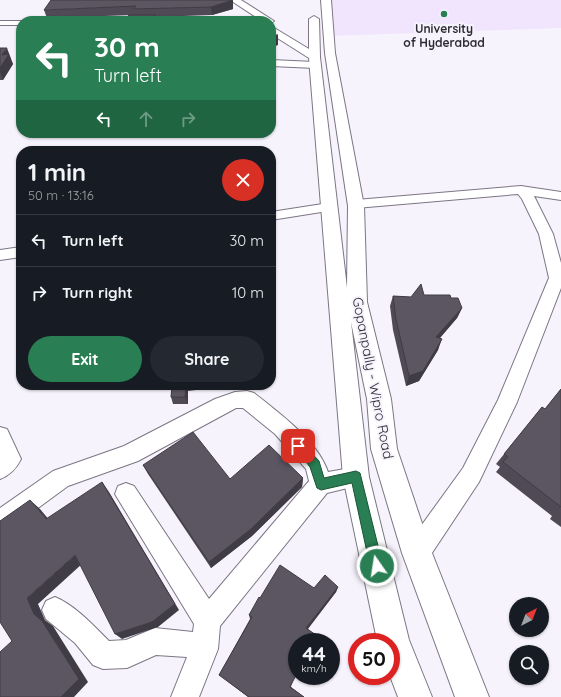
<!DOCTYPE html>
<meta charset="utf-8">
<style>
:root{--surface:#171b24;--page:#242831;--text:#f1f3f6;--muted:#9ea1a6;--line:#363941;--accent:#297f53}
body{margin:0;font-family:Quicksand,sans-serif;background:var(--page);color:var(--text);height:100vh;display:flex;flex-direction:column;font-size:15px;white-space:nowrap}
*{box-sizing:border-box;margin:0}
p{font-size:13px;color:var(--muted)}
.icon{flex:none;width:22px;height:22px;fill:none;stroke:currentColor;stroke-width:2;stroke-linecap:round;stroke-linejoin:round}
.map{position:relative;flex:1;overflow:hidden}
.panel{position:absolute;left:16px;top:146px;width:260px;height:244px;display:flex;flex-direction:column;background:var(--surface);border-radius:16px;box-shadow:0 1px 3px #0004}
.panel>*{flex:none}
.guide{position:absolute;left:16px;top:16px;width:260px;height:122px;border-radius:16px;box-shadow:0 1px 3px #0004;background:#297f53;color:#fff;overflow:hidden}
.needle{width:26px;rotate:42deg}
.fabs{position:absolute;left:509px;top:597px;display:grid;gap:8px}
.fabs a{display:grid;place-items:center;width:40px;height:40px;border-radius:50%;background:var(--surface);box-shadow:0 1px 3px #0004;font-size:20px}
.speed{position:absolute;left:288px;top:633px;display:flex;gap:8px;font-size:20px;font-weight:700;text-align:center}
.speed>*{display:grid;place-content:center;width:52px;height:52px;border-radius:50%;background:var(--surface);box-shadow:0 1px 3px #0004;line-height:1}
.speed small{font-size:10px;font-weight:400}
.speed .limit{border:6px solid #d22;background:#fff;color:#111}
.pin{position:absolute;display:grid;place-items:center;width:34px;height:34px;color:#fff;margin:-17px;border-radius:8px;box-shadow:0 2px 6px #0006}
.me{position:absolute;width:44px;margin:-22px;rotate:347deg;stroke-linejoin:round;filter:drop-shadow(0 0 3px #0008)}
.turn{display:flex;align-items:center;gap:14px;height:84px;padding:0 12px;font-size:18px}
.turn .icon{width:52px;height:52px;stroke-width:2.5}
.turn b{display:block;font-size:28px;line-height:34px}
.lanes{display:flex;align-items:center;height:38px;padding:0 12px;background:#0003;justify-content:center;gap:20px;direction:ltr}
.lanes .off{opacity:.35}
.round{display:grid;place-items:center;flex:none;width:42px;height:42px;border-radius:21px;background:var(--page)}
.head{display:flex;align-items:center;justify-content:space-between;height:68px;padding:0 12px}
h1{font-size:24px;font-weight:700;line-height:30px}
.action{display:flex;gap:8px;margin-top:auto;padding:8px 12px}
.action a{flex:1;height:46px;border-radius:24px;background:var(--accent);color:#fff;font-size:16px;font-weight:700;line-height:46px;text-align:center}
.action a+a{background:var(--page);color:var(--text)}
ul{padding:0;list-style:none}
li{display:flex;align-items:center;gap:12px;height:52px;padding:0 12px;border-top:1px solid var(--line)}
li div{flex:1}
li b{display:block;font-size:15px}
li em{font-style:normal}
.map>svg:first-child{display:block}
.built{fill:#f0e5fc}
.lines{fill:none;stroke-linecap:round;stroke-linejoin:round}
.street-casing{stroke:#7c7684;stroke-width:2}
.secondary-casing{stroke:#7c7684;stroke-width:2}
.street{fill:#fff;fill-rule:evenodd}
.secondary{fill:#fff;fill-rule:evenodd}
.wall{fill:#4f4a55}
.shaded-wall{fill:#403c45}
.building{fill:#5c5663;stroke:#403c45}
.route{fill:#297f53;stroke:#1b5336}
.poi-dot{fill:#297f53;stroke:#f7f3fd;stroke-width:1.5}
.labels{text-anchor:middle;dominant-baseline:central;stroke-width:4;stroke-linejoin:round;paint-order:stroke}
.far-poi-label{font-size:12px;font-weight:bold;fill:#2e2b31;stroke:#f7f3fd}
.street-label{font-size:14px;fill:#2e2b31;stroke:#f7f3fd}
</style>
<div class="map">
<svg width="561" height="697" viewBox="0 0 561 697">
<rect width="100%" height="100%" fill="#f7f3fd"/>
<path class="built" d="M326,0H561V28L328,36Z"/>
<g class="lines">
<g class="street-casing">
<path id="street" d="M257,17H260V21H126L130,19Z
M0,21H23H21V25H0Z
M271,60L315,62L320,65L315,68L271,66Z
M521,186L561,192V200L534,196L553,234L561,263V288L517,402L479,482L426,562L417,565L408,562L405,553L408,544L463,468L498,400L549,278L539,234L522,199L518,194L356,208L351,207L349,204L351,201L356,200Z
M329,203L334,204L336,207L334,210L271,220V212Z
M21,247V257L0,260V250Z
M247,391L254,393C279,413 318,441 328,472L356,467L364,470L367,477L364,484L327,493L220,626L218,649L199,697H171L187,657L156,655L127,668L103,669L93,665L75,643L46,619L42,610L46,601L55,597C76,606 93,625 109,641L126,640L155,628L193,632L194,624L115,494L118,486L126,483L134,486L209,599L309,481L306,469L275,434L243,408H236L138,461L68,486L8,530L0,534V508L53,471L124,446L215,399L235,392Z
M0,427L7,429L21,459C16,469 10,475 0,479Z"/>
</g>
<g class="secondary-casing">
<path id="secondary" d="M230,0H241L274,21L271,23V21H262Z
M321,0H331L335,53L364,206L367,302L391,399L397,449L432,553L489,697H455L402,553L371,449L367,399L351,322L369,477L409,640L432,697H398L390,676L391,642H377V640L343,477L309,58L271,34V26L309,49V19L314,16L319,19L320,57L347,288L348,206L325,53Z"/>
</g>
<use href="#street" class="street"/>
<use href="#secondary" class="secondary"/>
</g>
<path class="wall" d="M232,0L233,9L212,15L155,17L156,21H124L134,15L47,18L44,10Z
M0,48L11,58H10L13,64L3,80H0Z
M424,295L451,298L462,308L457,318L440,338L438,350L419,381L406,386L393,330L390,306L393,296L411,297Z
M172,385H196V390L188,391V404H173L171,397Z
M561,389V527L550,519L552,516L496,472L500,467L496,464L542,407L545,409Z
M143,465L230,479L303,478L302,487L252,536L211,568L148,474Z
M338,587L336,592L308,629L314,638L312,642H297L291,687L304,697H248L219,675L250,619L249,615L260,598Z"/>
<path class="shaded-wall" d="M233,0V9L212,15L211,7Z
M155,15L156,21H150Z
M278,35V45L271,48V38Z
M7,48L13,64L3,80L0,72V68L2,55Z
M462,308L457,318L432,347L436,337Z
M442,339L438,350L419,381L406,386L409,376Z
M186,385H187L188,391V404L185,397Z
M303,478L302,487L252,536L211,568L209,562Z
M102,482L109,492L179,610L158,627L122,639L115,634Z
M30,500L40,509L55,527L46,519Z
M75,555L83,563L38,604L45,620L53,626L88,682L74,697H61L27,598Z
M338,587L336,592L305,632L306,628Z"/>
<path class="building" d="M51,0H233L211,7L133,9L136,6L44,10Z
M129,15H155L150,21H124Z
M271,35H278L271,38Z
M0,48H7L2,55L9,54L0,68Z
M421,284L424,295H450L451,298H458L462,308L436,337L442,339L423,371L409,376L396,319L393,296L411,297Z
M172,385H186L185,397H171Z
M561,389V507L503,462L508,457L504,454L542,407L545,409Z
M193,432L230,479L269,445L303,478L251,529L209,562L143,465Z
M102,482L175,604L152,622L115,634L75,555L27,598L34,614L42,621L79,679L61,697H0V652L12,641L0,622V521L30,500L46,519Z
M280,565L314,588L325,575L338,587L306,628L316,635L312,642H297V673L290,687L304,697H249L219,675L252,617L249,615L259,597L260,598Z"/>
<path class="route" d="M298,441L302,443L319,461L324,478L356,471L360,473L383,566L381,570L377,572L372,570L370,566L352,483L321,490L317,488L310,467L293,446L294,443Z"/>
<circle class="poi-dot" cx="444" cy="14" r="4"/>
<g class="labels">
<g class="far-poi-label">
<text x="444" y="28">University<tspan x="444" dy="14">of Hyderabad</tspan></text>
</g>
<g class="street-label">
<text transform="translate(373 378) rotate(79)">Gopanpally - Wipro Road</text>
</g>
</g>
</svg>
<div class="fabs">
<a><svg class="needle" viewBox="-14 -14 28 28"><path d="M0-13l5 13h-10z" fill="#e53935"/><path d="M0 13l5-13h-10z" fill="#9ea1a6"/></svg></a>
<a><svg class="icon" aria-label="search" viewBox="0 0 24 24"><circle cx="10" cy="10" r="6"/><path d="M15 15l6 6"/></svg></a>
</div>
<div class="speed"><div>44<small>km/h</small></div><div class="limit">50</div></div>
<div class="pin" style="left:298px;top:446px;background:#d93025"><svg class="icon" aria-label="arrive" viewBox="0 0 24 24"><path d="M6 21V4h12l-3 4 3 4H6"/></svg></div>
<svg class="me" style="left:377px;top:566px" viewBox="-20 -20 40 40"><circle r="17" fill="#297f53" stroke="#fff" stroke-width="3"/><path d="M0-11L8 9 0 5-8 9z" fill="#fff"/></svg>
<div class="guide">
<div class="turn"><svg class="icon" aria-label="left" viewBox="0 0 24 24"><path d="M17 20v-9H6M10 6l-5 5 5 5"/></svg><div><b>30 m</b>Turn left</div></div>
<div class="lanes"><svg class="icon" aria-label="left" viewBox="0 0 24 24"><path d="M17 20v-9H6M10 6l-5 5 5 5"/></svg><svg class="icon off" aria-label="ahead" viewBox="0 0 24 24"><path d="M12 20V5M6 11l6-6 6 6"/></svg><svg class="icon off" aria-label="right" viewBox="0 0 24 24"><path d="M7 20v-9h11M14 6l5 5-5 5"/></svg></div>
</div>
<section class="panel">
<div class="head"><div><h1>1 min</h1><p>50 m · 13:16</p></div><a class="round" style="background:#d93025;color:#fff"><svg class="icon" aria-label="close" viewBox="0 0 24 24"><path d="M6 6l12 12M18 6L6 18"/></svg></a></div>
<ul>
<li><svg class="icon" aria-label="left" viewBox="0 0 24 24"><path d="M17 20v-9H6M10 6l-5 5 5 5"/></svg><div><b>Turn left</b></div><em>30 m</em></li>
<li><svg class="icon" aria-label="right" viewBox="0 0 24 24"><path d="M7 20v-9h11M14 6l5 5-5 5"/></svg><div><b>Turn right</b></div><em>10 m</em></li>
</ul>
<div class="action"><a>Exit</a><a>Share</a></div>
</section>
</div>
